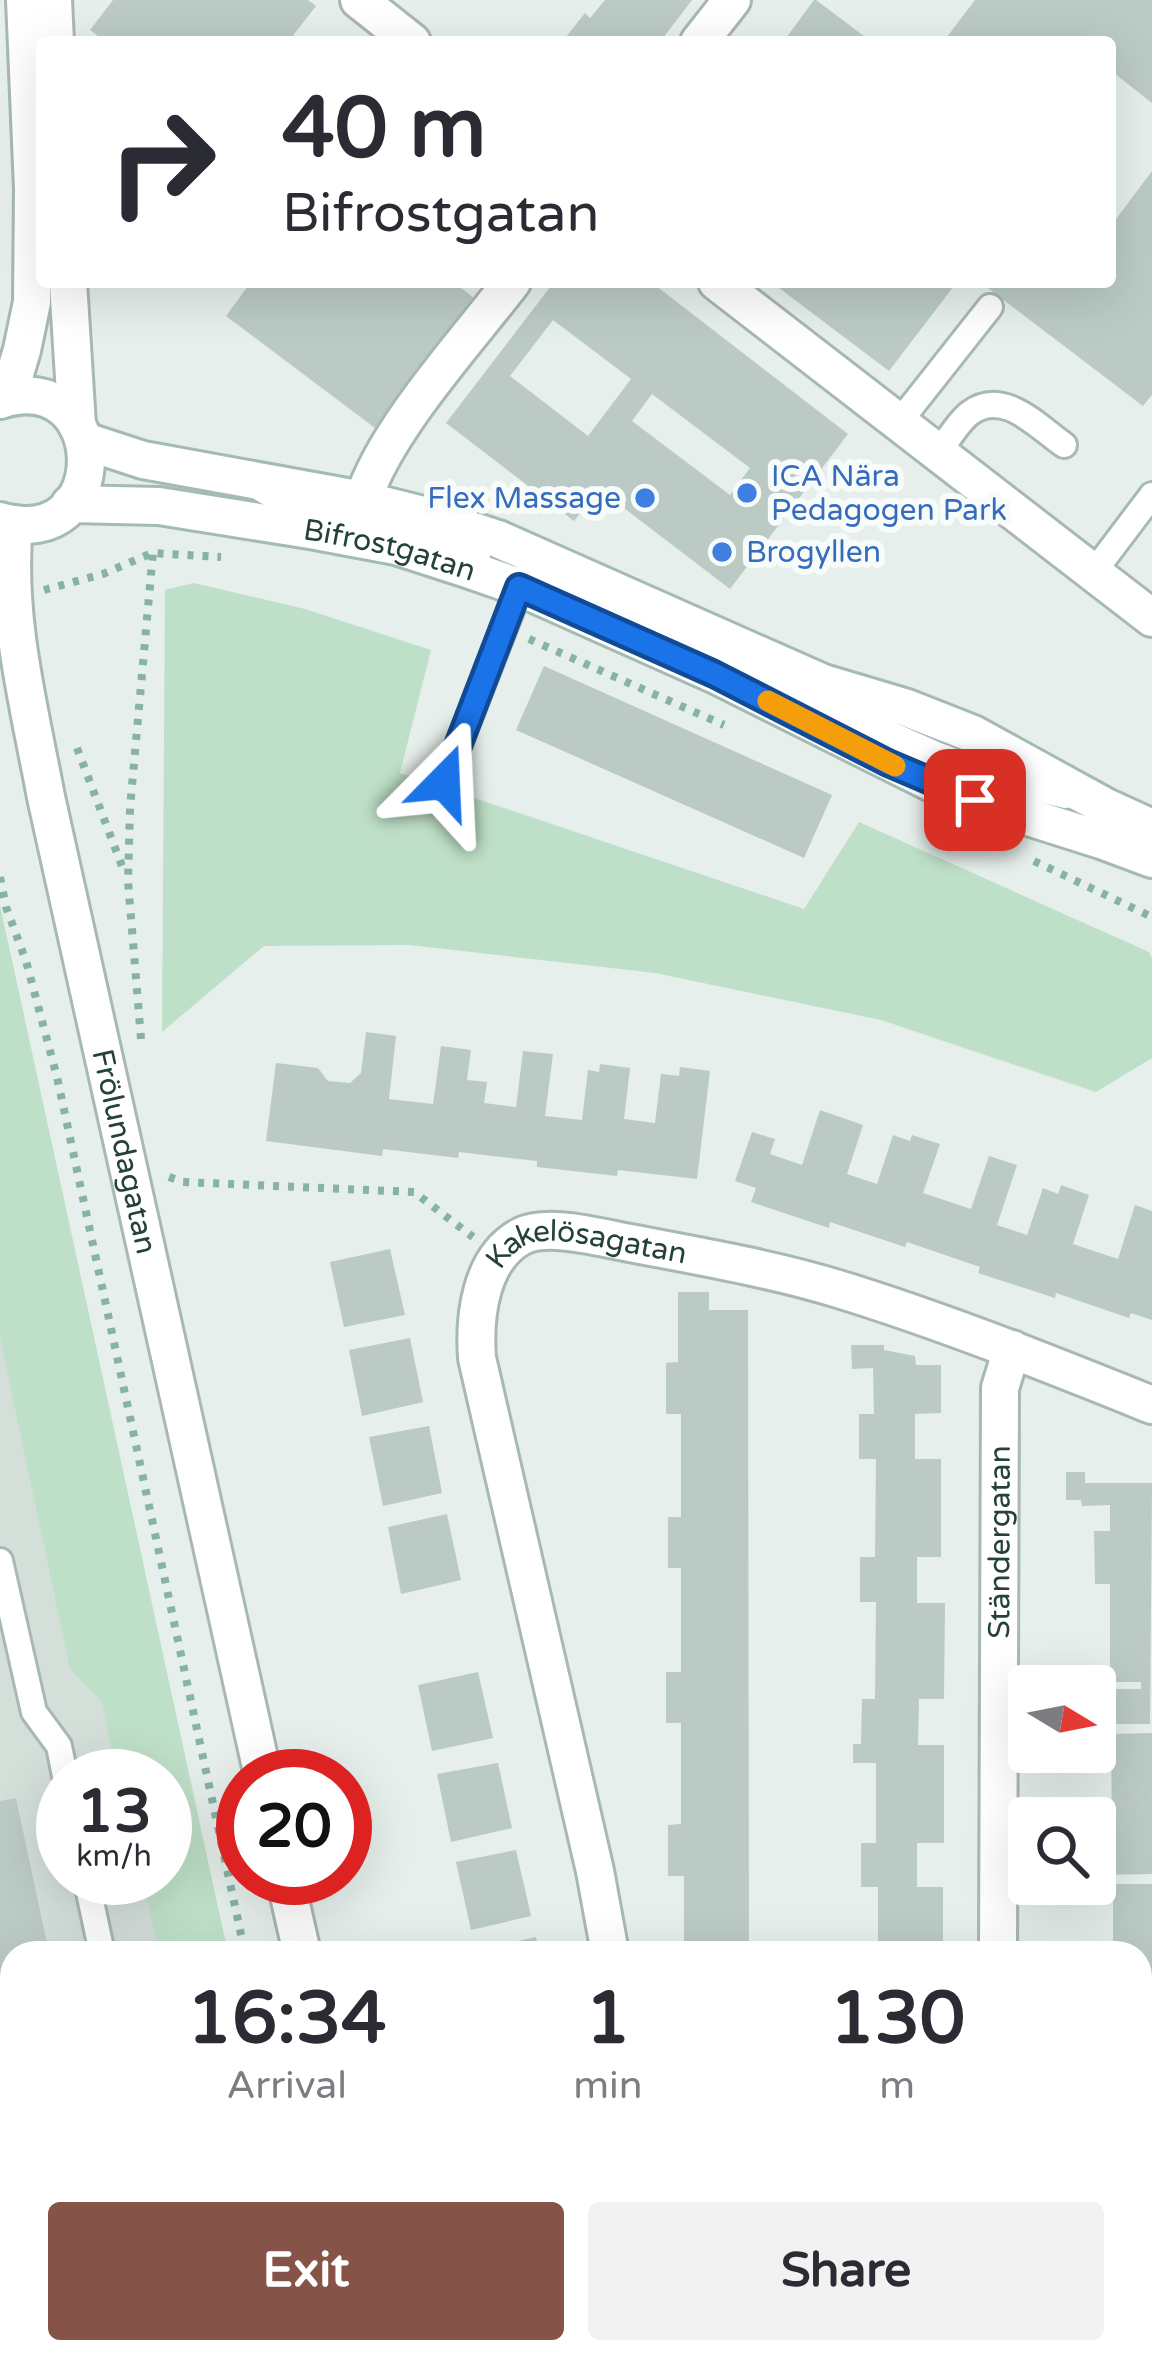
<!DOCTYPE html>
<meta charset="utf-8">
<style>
:root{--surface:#fff;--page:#f2f2f3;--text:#2b2b33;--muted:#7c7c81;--accent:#855347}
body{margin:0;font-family:"Varela Round",sans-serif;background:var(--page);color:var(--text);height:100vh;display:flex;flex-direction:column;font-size:45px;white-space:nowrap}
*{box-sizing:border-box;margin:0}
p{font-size:39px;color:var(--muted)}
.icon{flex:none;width:66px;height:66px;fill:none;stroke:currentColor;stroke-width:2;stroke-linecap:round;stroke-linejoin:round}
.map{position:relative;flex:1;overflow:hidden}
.panel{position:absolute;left:0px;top:1941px;width:1152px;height:423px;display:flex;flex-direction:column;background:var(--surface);border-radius:36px 36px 0 0;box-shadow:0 12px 48px #0002}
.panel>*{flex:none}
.top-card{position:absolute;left:36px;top:36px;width:1080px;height:252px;border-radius:12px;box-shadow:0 12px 48px #0002;background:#fff;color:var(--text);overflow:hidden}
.needle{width:78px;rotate:100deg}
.tools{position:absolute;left:1008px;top:1665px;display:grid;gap:24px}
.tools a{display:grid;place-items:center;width:108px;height:108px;border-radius:12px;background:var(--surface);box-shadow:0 12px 48px #0002;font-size:60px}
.speed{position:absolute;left:36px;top:1749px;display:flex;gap:24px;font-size:60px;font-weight:700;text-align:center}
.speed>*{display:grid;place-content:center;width:156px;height:156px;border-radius:50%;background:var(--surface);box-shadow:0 12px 48px #0002;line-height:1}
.speed small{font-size:30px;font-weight:400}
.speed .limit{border:18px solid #d22;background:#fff;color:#111}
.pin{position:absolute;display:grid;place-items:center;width:102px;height:102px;color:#fff;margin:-51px;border-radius:24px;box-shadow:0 6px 18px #0006}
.me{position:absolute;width:132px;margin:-66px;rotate:21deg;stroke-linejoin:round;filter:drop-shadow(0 0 9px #0008)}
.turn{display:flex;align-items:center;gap:42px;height:252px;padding:0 48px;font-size:54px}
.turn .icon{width:156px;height:156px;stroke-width:2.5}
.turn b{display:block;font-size:84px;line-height:102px}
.eta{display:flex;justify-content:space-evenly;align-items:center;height:204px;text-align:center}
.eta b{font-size:72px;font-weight:800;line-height:84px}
.primary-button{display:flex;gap:24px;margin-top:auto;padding:24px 48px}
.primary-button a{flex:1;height:138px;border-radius:12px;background:var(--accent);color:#fff;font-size:48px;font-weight:800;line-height:138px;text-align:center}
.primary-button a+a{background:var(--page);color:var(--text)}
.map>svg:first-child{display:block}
.built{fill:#d4dfda;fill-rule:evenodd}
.green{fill:#bfe0c8}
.building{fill:#bbcac4;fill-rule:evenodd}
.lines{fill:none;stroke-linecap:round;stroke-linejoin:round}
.service-casing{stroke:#a8b8b2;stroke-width:30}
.minor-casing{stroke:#a8b8b2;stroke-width:42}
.tertiary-casing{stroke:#a8b8b2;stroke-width:42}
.secondary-casing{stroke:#a4bbb3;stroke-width:42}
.path{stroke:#86b3a5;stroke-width:8;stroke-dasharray:6 9;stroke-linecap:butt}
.service{stroke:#fff;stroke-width:24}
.minor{stroke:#fff;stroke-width:36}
.tertiary{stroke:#fff;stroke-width:36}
.secondary{stroke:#fff;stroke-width:36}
.route-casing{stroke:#114b97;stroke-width:30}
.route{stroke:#1a73e8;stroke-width:21}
.slow{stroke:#f59e0b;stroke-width:21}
.shop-dot{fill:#3f7fe0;stroke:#f7fbf9;stroke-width:4.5}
.labels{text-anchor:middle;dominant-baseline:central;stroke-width:12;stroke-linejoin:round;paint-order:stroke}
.shop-label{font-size:30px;fill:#366cbe;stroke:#f7fbf9;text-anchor:start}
.street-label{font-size:30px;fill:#24423a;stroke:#f7fbf9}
</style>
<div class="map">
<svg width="1152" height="2362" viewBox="0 0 1152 2362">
<rect width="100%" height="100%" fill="#e6efeb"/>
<path class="built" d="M0,1005L220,1953H12V2352H305L307,2362H0ZM63,1776H165V1878H63Z"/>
<path class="green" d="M194,583L305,609L431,650L400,773L804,909L859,822L1149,952L1152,959V1058L1096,1092L881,1020L655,973L410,945L264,946L162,1032L165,590Z
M0,905L228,1953H159L142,1878H165V1776H118L101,1701L70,1669L0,1338Z"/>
<path class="building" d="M113,0H308L316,6L288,42H106L90,30Z
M605,0H692L660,42H562L585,13L590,18Z
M814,0H816L872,42H783Z
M975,0H1152V103L1110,70V42H943Z
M1152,171V395L1143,406L980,282H1110V221L1113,223Z
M251,282H453L473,297L375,428L226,316Z
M554,282H651L848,434L730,589L599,489L574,521L446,423ZM553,320L631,379L588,436L510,376ZM652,394L750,468L730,495L632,421Z
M771,282H957L889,371Z
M544,666L832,795L804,858L516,730Z
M366,1032L396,1036L389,1099L433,1104L441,1046L471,1050L467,1080L487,1082L484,1103L516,1107L523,1051L553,1054L545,1116L582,1120L588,1070L599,1072L600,1064L630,1068L624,1119L655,1123L661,1074L679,1076L680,1067L710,1071L697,1179L618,1170L617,1176L537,1167V1161L459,1152L458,1158L383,1149L382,1156L266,1141L276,1063L318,1068L328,1081L350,1083L361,1073Z
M820,1110L863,1125L847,1174L877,1184L893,1135L910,1141L912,1135L940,1144L923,1193L971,1209L989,1156L1017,1165L997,1225L1027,1235L1043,1188L1058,1194L1061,1185L1089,1195L1073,1244L1118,1259L1135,1205L1152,1211V1320L1131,1313L1129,1318L1056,1293L1055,1298L978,1273L980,1267L907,1242L905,1247L830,1222L829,1228L751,1202L756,1188L735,1181L752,1132L775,1139L770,1154L802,1165Z
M390,1249L405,1315L344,1327L330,1262Z
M678,1292H709V1310H748L749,1953H684V1876H668V1825L681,1824V1723H666V1672H681V1568H668V1517H681V1414H666V1363L678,1362Z
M410,1338L423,1402L362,1416L349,1350Z
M851,1345H884V1350L915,1356L916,1365H941V1413L915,1414V1459H941V1557H917V1603H945L944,1699H919L918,1745H944V1843H917V1887H943V1953H878V1887H861V1843H876V1763H853V1744H861L862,1699H875L876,1602H860V1557H875L876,1459H859V1414H874L873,1368L852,1369Z
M429,1426L442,1493L383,1506L369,1437Z
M1066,1472H1085V1483H1152L1150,1724H1095V1689H1141V1682H1110V1584H1095L1094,1531H1110V1505L1082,1506L1081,1500H1066Z
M447,1514L461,1580L401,1594L388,1527Z
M478,1672L493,1738L432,1751L418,1685Z
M1152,1733V1874L1097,1875L1096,1840H1112L1111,1734Z
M498,1763L512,1828L451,1842L437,1774Z
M16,1798L49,1953H12V2059L0,2061V1801Z
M516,1850L531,1916L471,1930L456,1862Z
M1113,1884H1152V2024H1140V1953H1113Z
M536,1937L539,1953H473V1951Z
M1140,2033H1152V2083H1140Z
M47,2352H266L268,2362H48Z
M577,2352H627L629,2362H565L564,2355Z
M743,2352H804V2354L767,2362H746Z"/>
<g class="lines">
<g class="service-casing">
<path id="service" d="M900,421L990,307
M939,452C948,440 958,422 970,413C1003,388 1037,426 1064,445
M261,489L287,505L372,523L478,555
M1093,573L1152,495
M709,653L936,754L1019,785L1066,796
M444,782L524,577
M0,1561L34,1712L59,1746L65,1776
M86,1878L102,1953
M0,2145L12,2143
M17,2352L18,2362"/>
</g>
<g class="minor-casing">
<g id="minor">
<path d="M53,0L55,42"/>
<path d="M359,0L412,42"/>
<path d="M699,42L732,0"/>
<path d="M68,282L77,425"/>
<path d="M717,282L1152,618"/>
<path d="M8,397L22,350L32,302L33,189L25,0"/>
<path d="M363,500C385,430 466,342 512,282"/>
<path id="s1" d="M610,1953L595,1871L477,1358C474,1317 480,1258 522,1236C549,1223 601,1238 630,1243C698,1256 768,1268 835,1288C943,1321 1047,1363 1152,1405"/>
<path id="s2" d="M998,1953L1000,1388L1012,1349"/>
<path d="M1140,2140L1152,2141"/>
<path d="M1140,2189L1152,2244"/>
<path d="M690,2352L693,2362"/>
</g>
</g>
<g class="tertiary-casing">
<g id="tertiary">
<path id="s3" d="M14,524C5,617 29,706 46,797L263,1776"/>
<path d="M285,1878L302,1953"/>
<path d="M396,2352L398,2362"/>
</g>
</g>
<g class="secondary-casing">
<g id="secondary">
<path d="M0,400C112,364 117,554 0,521"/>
<path d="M85,441L143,460L363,500L427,516L498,539L823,683L907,708L973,734L1104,806L1152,828"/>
<path id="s4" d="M70,504L159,506L316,531L396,546L467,569L519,587L714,674L932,783L975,800L1101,840L1152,859"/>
</g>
</g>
<path class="path" d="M44,590L103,574L152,553L221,557
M529,639L724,725
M77,748L125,874
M1034,861L1152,917
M0,877L6,907L26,961L57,1077L245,1953
M141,1039L128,881L130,808L153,552
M169,1177L183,1182L414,1192L473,1237
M328,2352V2362"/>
<use href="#service" class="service"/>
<use href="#minor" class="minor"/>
<use href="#tertiary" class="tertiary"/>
<use href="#secondary" class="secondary"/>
</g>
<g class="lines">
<g class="route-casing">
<path id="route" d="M444,782L519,587L714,674L888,763L975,800"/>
</g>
<use href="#route" class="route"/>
<path class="slow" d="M768,701L895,766"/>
</g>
<g class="shop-dot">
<circle cx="747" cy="493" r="12"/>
<circle cx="645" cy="498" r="12"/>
<circle cx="722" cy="552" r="12"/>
</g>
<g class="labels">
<g class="shop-label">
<text x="771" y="476">ICA Nära<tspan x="771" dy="34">Pedagogen Park</tspan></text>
<text x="621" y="498" text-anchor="end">Flex Massage</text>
<text x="746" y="552">Brogyllen</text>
</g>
<g class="street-label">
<text stroke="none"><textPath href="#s4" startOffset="324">Bifrostgatan</textPath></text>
<text stroke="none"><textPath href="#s3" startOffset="639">Frölundagatan</textPath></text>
<text stroke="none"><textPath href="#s1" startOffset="810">Kakelösagatan</textPath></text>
<text stroke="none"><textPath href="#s2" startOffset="411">Ständergatan</textPath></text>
</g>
</g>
</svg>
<div class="tools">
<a><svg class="needle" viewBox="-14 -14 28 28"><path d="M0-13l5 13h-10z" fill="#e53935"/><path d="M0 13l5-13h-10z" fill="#7c7c81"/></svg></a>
<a><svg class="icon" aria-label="search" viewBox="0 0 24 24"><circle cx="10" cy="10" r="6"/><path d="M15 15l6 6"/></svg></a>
</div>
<div class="speed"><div>13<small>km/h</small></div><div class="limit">20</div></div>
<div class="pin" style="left:975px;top:800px;background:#d93025"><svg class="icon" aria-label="arrive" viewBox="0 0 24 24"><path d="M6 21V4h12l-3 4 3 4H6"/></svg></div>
<svg class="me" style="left:444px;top:782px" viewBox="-20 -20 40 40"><path d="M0-17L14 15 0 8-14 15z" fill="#1a73e8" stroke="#fff" stroke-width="4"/></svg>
<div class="top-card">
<div class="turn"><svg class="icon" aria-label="right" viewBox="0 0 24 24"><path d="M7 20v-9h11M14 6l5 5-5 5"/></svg><div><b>40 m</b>Bifrostgatan</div></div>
</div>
<section class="panel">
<div class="eta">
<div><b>16:34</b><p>Arrival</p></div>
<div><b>1</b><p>min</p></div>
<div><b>130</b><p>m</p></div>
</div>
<div class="primary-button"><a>Exit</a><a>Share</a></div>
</section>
</div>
